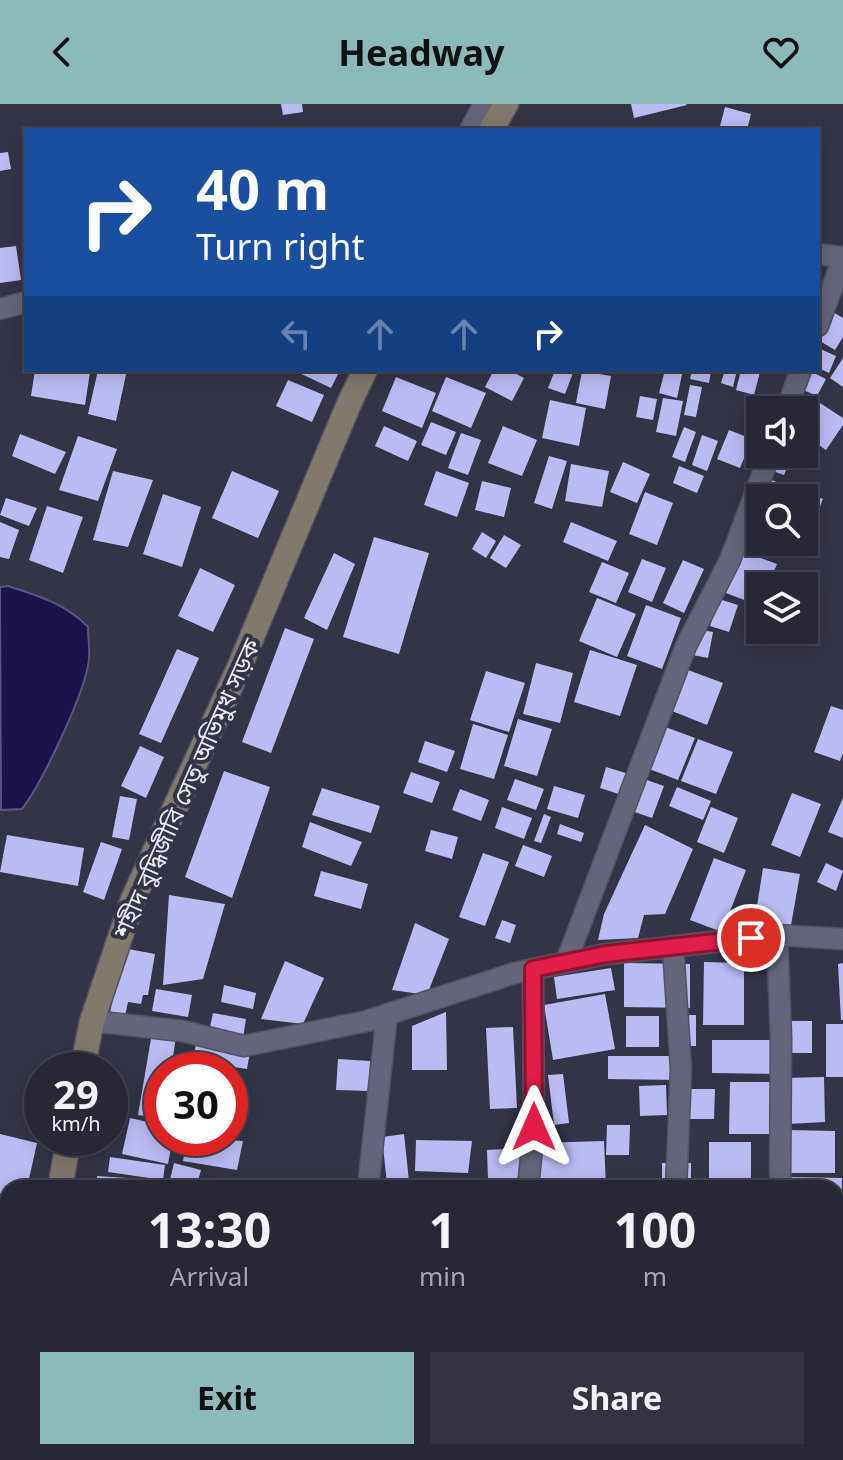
<!DOCTYPE html>
<meta charset="utf-8">
<style>
:root{--surface:#272735;--page:#333341;--text:#f1f3f6;--muted:#a4a5ad;--line:#434450;--accent:#8bbbb9}
body{margin:0;font-family:"Noto Sans","Noto Sans Bengali",sans-serif;background:var(--page);color:var(--text);height:100vh;display:flex;flex-direction:column;font-size:30px;white-space:nowrap}
*{box-sizing:border-box;margin:0}
p{font-size:26px;color:var(--muted)}
.icon{flex:none;width:44px;height:44px;fill:none;stroke:currentColor;stroke-width:2;stroke-linecap:round;stroke-linejoin:round}
.map{position:relative;flex:1;overflow:hidden}
.details{position:absolute;left:0px;top:1076px;width:844px;height:280px;display:flex;flex-direction:column;background:var(--surface);border-radius:24px 24px 0 0;box-shadow:0 4px 20px #0003,0 0 0 2px var(--line)}
.details>*{flex:none}
.banner{position:absolute;left:24px;top:24px;width:796px;height:244px;border-radius:0px;box-shadow:0 4px 20px #0003,0 0 0 2px var(--line);background:#1a4fa0;color:#fff;overflow:hidden}
.fabs{position:absolute;left:746px;top:292px;display:grid;gap:16px}
.fabs a{display:grid;place-items:center;width:72px;height:72px;border-radius:0px;background:var(--surface);box-shadow:0 4px 20px #0003,0 0 0 2px var(--line);font-size:40px}
.speed{position:absolute;left:24px;top:948px;display:flex;gap:16px;font-size:40px;font-weight:700;text-align:center}
.speed>*{display:grid;place-content:center;width:104px;height:104px;border-radius:50%;background:var(--surface);box-shadow:0 4px 20px #0003,0 0 0 2px var(--line);line-height:1}
.speed small{font-size:20px;font-weight:400}
.speed .limit{border:12px solid #d22;background:#fff;color:#111}
.pin{position:absolute;display:grid;place-items:center;width:68px;height:68px;color:#fff;margin:-34px;border:4px solid #fff;border-radius:50%;box-shadow:0 2px 8px #0007}
.me{position:absolute;width:88px;margin:-44px;rotate:0deg;stroke-linejoin:round;filter:drop-shadow(0 0 6px #0008)}
.turn{display:flex;align-items:center;gap:28px;height:168px;padding:0 40px;font-size:36px}
.turn .icon{width:104px;height:104px;stroke-width:2.5}
.turn b{display:block;font-size:56px;line-height:68px}
.lanes{display:flex;align-items:center;height:76px;padding:0 40px;background:#0003;justify-content:center;gap:40px;direction:ltr}
.lanes .off{opacity:.35}
.eta{display:flex;justify-content:space-evenly;align-items:center;height:136px;text-align:center}
.eta b{font-size:48px;font-weight:700;line-height:56px}
.cta{display:flex;gap:16px;margin-top:auto;padding:16px 40px}
.cta a{flex:1;height:92px;border-radius:0px;background:var(--accent);color:#111;font-size:32px;font-weight:700;line-height:92px;text-align:center}
.cta a+a{background:var(--page);color:var(--text)}
header{display:flex;justify-content:space-between;align-items:center;height:104px;padding:0 40px;background:var(--accent);color:#111;font-size:36px;font-weight:700}
.map>svg:first-child{display:block}
.water{fill:#1d134c;stroke:#5b5480;stroke-width:2}
.building{fill:#bbbbf4}
.lines{fill:none;stroke-linecap:round;stroke-linejoin:round}
.street-casing{stroke:#525262;stroke-width:23}
.secondary-casing{stroke:#525262;stroke-width:27}
.street{stroke:#64657a;stroke-width:20}
.secondary{stroke:#81796c;stroke-width:24}
.route-casing{stroke:#92132f;stroke-width:20}
.route{stroke:#e11d48;stroke-width:14}
.labels{text-anchor:middle;dominant-baseline:central;stroke-width:8;stroke-linejoin:round;paint-order:stroke}
.street-label{font-size:24px;fill:#ebebf8;stroke:#343447}
</style>
<header><svg class="icon" aria-label="back" viewBox="0 0 24 24"><path d="M15 5l-7 7 7 7"/></svg>Headway<svg class="icon" aria-label="heart" viewBox="0 0 24 24"><path d="M12 20l-8-8c-3-5 5-10 8-4 3-6 11-1 8 4z"/></svg></header>
<div class="map">
<svg width="843" height="1356" viewBox="0 0 843 1356">
<rect width="100%" height="100%" fill="#343447"/>
<path class="water" d="M8,482C39,492 66,500 88,523C88,534 90,545 89,555C86,587 42,679 22,705L1,706L0,483Z"/>
<path class="building" d="M281,0H302L303,8L283,11Z
M631,0H686L687,1L634,14Z
M725,3L751,10L747,26H719Z
M8,48L11,65L0,67V49Z
M16,142L21,176L0,179V144Z
M831,207L843,214V233L835,246L818,236V230Z
M818,244L836,252L829,269L818,264Z
M843,254V283L830,274Z
M35,266L90,268L85,301L31,292Z
M98,266H127L116,317L88,310Z
M293,266H340L331,284Z
M494,266H509L524,274L512,297L485,283Z
M555,266H574L565,290L548,284Z
M665,266H683L677,294L659,289Z
M692,266L711,267L709,279L690,275Z
M725,266H737L733,283L721,279Z
M741,266L760,268L754,291L736,286Z
M582,267L611,272L605,305L576,299Z
M810,267L826,275L817,292L801,285Z
M396,273L436,289L422,324L382,307Z
M446,273L486,289L471,324L432,307Z
M288,276L324,291L312,318L276,302Z
M690,281L702,283L696,313L684,311Z
M640,292L657,295L653,316L636,313Z
M663,294L683,297L676,332L656,328Z
M550,296L586,304L579,342L542,334Z
M820,299L843,314V321L826,346L804,331V324Z
M431,318L456,328L446,351L421,341Z
M384,322L417,337L408,357L375,342Z
M503,322L537,336L522,372L488,359Z
M684,323L696,328L685,358L672,353Z
M729,326L752,335L740,364L717,355Z
M461,329L481,336L468,371L448,364Z
M20,330L66,348L55,370L12,352Z
M702,331L718,337L707,367L692,361Z
M78,332L117,345L98,397L59,386Z
M776,350H792L784,371L770,366Z
M549,352L567,357L552,405L534,399Z
M623,358L650,370L637,399L610,388Z
M571,360L609,367L602,403L565,397Z
M679,362L704,372L697,389L673,379Z
M113,367L153,376L128,443L93,436Z
M232,367L279,387L258,434L212,414Z
M436,367L469,379L457,413L424,401Z
M769,375L792,384L788,394H762Z
M482,377L511,384L504,413L475,406Z
M796,383L823,395L811,424L804,421V394H792Z
M645,388L673,399L657,441L629,430Z
M163,390L201,403L182,463L143,450Z
M6,394L37,404L29,422L0,411Z
M47,402L83,413L63,469L29,456Z
M0,418L19,426L9,455L0,453Z
M571,418L617,437L608,457L563,438Z
M482,428L496,437L486,454L472,445Z
M504,431L521,441L506,464L490,454Z
M374,433L429,449L399,550L343,533Z
M742,447L777,460L768,482H760V502L726,489Z
M334,449L355,460L327,526L304,514Z
M642,455L666,464L652,498L628,488Z
M683,456L704,465L684,509L663,499Z
M602,458L629,469L616,499L589,488Z
M200,464L235,481L213,528L178,512Z
M597,494L636,510L617,553L579,537Z
M719,495L738,501L729,528L710,522Z
M646,501L681,514L662,565L627,552Z
M285,524L314,535L271,649L242,638Z
M697,525L713,528L708,554L693,551Z
M177,545L199,554L161,639L139,630Z
M590,546L637,561L620,612L574,598Z
M536,559L573,569L560,619L523,610Z
M688,566L723,579L707,621L672,607Z
M486,567L525,579L509,628L470,616Z
M831,602L843,606V649L840,657L814,648Z
M518,615L552,625L537,672L504,662Z
M473,620L508,631L494,675L460,665Z
M660,621L695,634L678,676L644,663Z
M698,635L733,648L716,690L681,677Z
M425,637L455,647L447,668L418,658Z
M140,642L164,653L146,694L121,682Z
M606,663L632,671L625,692L600,684Z
M224,667L270,683L232,794L185,773Z
M411,668L440,678L432,699L403,689Z
M515,675L544,685L536,706L507,696Z
M644,675L664,682L652,714L632,707Z
M554,682L585,691L578,714L547,705Z
M677,683L711,697L703,716L669,702Z
M322,684L380,702L371,729L312,711Z
M460,685L489,696L481,717L452,706Z
M792,689L821,700L800,753L771,741Z
M120,692L137,695L129,736L112,733Z
M843,694V734L828,728Z
M502,703L532,714L524,735L495,724Z
M711,703L738,714L724,749L697,738Z
M544,710L551,713L541,739L534,737Z
M310,718L362,738L351,762L302,743Z
M560,720L584,729L581,738L557,730Z
M645,721L693,745L665,810L644,811L638,834L598,836L604,810Z
M431,726L458,733L452,755L425,747Z
M7,731L84,744L78,782L0,768Z
M101,738L122,745L104,796L83,788Z
M523,741L552,752L544,773L515,762Z
M483,749L509,758L485,822L459,813Z
M714,754L746,766L722,828L690,816Z
M826,759L843,767L836,787L817,778Z
M763,764L800,770L790,827L754,821Z
M321,767L368,780L361,805L314,792Z
M169,791L225,800L203,875L163,881Z
M502,816L516,821L510,839L495,834Z
M415,819L449,835L427,891L392,886Z
M123,844L155,850L148,891H143L141,900L128,898L125,912L110,909Z
M285,857L324,874L303,920L261,915Z
M704,858L744,859V921H703Z
M624,859L690,860V904L624,903Z
M843,859V916H841L838,860Z
M611,864L615,886L557,895L554,873Z
M224,881L256,889L253,905L221,898Z
M156,885L192,891L188,913L152,907Z
M605,890L615,945L553,956L544,901Z
M446,908L447,966H412V922Z
M213,909L246,915L243,934L209,928Z
M669,911H696V942H669Z
M626,912H659V943H626Z
M785,917H812V949H785Z
M826,920H843V973H826Z
M513,923L517,1004L490,1005L486,924Z
M152,929L176,933L171,966H162V1015L138,1011Z
M712,936H773V970L712,969Z
M196,940L250,948L247,965L193,957Z
M608,952H679V976L608,975Z
M338,955L370,957L369,987L336,986Z
M563,970L569,1019L554,1021L548,971Z
M824,973L825,1018L787,1020L785,974Z
M730,978H776V1030H729Z
M666,981L667,1011L640,1012L639,982Z
M690,985H715L714,1015H690Z
M130,1014L162,1021V1034H173L168,1060L122,1050Z
M607,1021H630L629,1051H606Z
M787,1026L835,1027V1069H786Z
M0,1030L37,1039L27,1084H8V1154L0,1152Z
M404,1030L409,1077L387,1080L382,1033Z
M187,1034L243,1037L237,1066L183,1057Z
M416,1036L472,1037L468,1069L415,1067Z
M604,1037L606,1084H538L537,1039Z
M709,1038H751V1084H709Z
M523,1044L525,1074L488,1076L487,1046Z
M110,1053L165,1061L163,1076L108,1068Z
M174,1059L201,1066L196,1084H168Z
M662,1059H691V1084H662Z
M97,1072L127,1074L126,1084H96Z
M789,1073L842,1074L841,1145H836V1084H789Z
M0,1181L8,1182L5,1258H0Z
M836,1229H840L843,1252H836Z
M0,1321L7,1322L3,1356H0Z
M76,1348L151,1354V1356H75Z
M160,1348H174L173,1356H159Z
M511,1348H521V1355H511Z
M729,1348H753L754,1356H730Z
M789,1348H832V1356H789Z
M191,1351L210,1354V1356H191Z"/>
<g class="lines">
<g class="street-casing">
<path id="street" d="M470,26L484,0
M818,150L843,153
M0,205L26,198
M818,222L843,154
M786,306L801,266
M777,831L781,934L780,1084
M673,843L681,965L676,1084
M566,858L686,542L730,456L770,350
M92,917L182,927L244,942L367,917L515,869L606,850L777,831L843,835
M368,1084L387,910
M528,1084L534,1023L533,865
M129,1356V1348"/>
</g>
<g class="secondary-casing">
<path id="secondary" d="M491,26L506,0
M82,966L92,917L133,795L239,564L348,302L365,266
M60,1084L69,1034
M0,1155H8
M836,1160L843,1159
M17,1356L18,1348"/>
</g>
<use href="#street" class="street"/>
<use href="#secondary" class="secondary"/>
</g>
<g class="lines">
<g class="route-casing">
<path id="route" d="M534,1023L533,865L606,850L751,834"/>
</g>
<use href="#route" class="route"/>
</g>
<g class="labels">
<g class="street-label">
<text transform="translate(186 684) rotate(-66)">শহীদ বুদ্ধিজীবি সেতু অভিমুখ সড়ক</text>
</g>
</g>
</svg>
<div class="fabs">
<a><svg class="icon" aria-label="sound" viewBox="0 0 24 24"><path d="M4 9h4l5-4v14l-5-4H4zM17 9q2 3 0 6"/></svg></a>
<a><svg class="icon" aria-label="search" viewBox="0 0 24 24"><circle cx="10" cy="10" r="6"/><path d="M15 15l6 6"/></svg></a>
<a><svg class="icon" aria-label="layers" viewBox="0 0 24 24"><path d="M12 4l9 5-9 5-9-5zM3 14l9 5 9-5"/></svg></a>
</div>
<div class="speed"><div>29<small>km/h</small></div><div class="limit">30</div></div>
<div class="pin" style="left:751px;top:834px;background:#d93025"><svg class="icon" aria-label="arrive" viewBox="0 0 24 24"><path d="M6 21V4h12l-3 4 3 4H6"/></svg></div>
<svg class="me" style="left:534px;top:1023px" viewBox="-20 -20 40 40"><path d="M0-17L14 15 0 8-14 15z" fill="#e11d48" stroke="#fff" stroke-width="4"/></svg>
<div class="banner">
<div class="turn"><svg class="icon" aria-label="right" viewBox="0 0 24 24"><path d="M7 20v-9h11M14 6l5 5-5 5"/></svg><div><b>40 m</b>Turn right</div></div>
<div class="lanes"><svg class="icon off" aria-label="left" viewBox="0 0 24 24"><path d="M17 20v-9H6M10 6l-5 5 5 5"/></svg><svg class="icon off" aria-label="ahead" viewBox="0 0 24 24"><path d="M12 20V5M6 11l6-6 6 6"/></svg><svg class="icon off" aria-label="ahead" viewBox="0 0 24 24"><path d="M12 20V5M6 11l6-6 6 6"/></svg><svg class="icon" aria-label="right" viewBox="0 0 24 24"><path d="M7 20v-9h11M14 6l5 5-5 5"/></svg></div>
</div>
<section class="details">
<div class="eta">
<div><b>13:30</b><p>Arrival</p></div>
<div><b>1</b><p>min</p></div>
<div><b>100</b><p>m</p></div>
</div>
<div class="cta"><a>Exit</a><a>Share</a></div>
</section>
</div>
